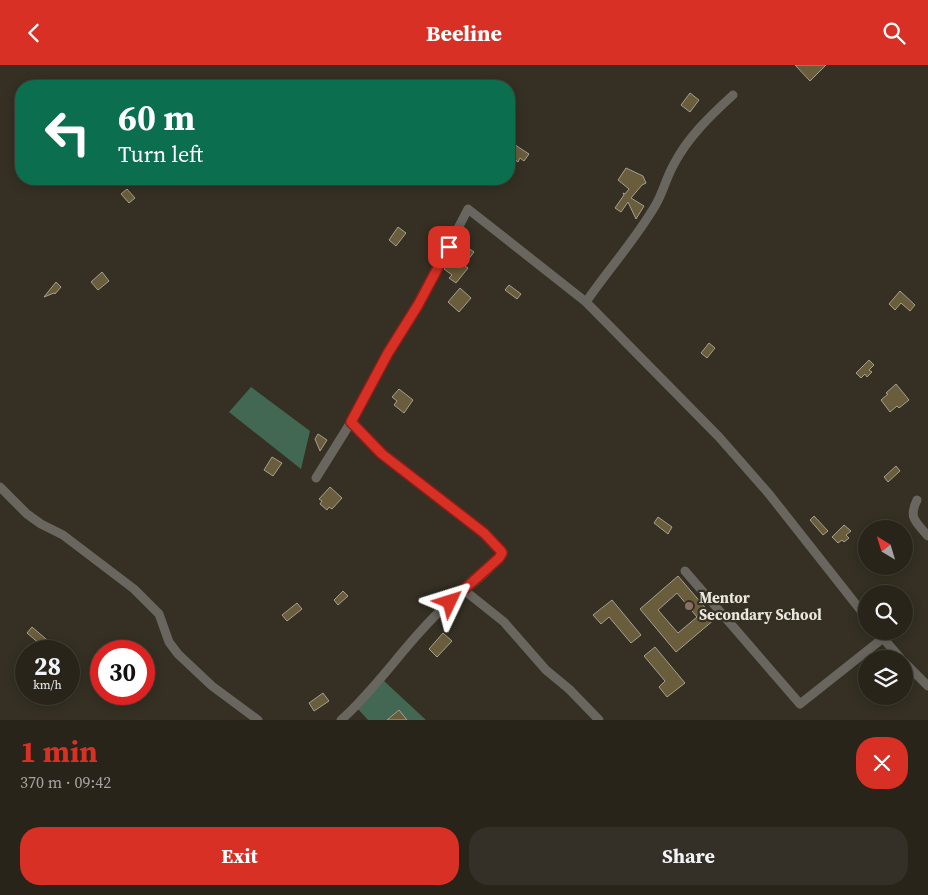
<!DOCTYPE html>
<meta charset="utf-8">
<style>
:root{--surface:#28241a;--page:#343027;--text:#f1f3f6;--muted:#a5a4a2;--line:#444139;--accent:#d93025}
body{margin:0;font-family:"Source Serif 4",serif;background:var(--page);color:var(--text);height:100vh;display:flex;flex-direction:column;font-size:19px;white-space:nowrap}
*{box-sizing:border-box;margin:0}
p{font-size:16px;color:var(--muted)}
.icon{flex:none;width:28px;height:28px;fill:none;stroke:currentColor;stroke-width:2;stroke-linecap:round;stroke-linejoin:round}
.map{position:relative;height:655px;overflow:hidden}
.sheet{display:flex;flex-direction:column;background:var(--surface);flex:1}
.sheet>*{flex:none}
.banner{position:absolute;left:15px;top:15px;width:500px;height:105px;border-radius:20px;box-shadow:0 2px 12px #0003,0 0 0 1px var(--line);background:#0b6e4f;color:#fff;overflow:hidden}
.needle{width:32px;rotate:322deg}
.fabs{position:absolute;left:858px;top:455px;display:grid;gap:10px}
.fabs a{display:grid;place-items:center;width:55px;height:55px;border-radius:50%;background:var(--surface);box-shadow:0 2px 12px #0003,0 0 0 1px var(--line);font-size:25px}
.speed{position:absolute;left:15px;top:575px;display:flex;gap:10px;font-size:25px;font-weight:700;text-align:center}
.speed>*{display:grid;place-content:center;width:65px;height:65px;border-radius:50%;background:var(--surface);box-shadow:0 2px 12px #0003,0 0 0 1px var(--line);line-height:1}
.speed small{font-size:12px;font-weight:400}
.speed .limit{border:8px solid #d22;background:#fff;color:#111}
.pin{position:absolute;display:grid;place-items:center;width:42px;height:42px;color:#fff;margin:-21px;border-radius:10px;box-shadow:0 2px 8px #0006}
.me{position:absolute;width:55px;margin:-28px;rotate:49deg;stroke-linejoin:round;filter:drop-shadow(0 0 4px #0008)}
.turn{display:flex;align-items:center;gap:18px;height:105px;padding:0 20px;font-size:22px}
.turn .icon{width:65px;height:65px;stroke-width:2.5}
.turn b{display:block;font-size:35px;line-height:42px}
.round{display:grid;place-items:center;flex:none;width:52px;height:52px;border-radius:20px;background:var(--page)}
.headline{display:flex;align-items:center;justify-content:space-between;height:85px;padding:0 20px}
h1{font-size:30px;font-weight:700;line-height:38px;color:var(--accent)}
.button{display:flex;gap:10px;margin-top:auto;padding:10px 20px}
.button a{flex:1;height:58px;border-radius:20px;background:var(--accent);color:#fff;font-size:20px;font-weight:700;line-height:58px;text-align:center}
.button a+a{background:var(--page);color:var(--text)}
header{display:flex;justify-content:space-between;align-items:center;height:65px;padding:0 20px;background:var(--accent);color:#fff;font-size:22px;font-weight:700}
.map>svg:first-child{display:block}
.forest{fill:#426753}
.building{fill:#6a5d3b;stroke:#a5a090;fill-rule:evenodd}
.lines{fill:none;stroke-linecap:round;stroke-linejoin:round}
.minor{stroke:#69665f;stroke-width:9}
.route-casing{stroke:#8d1f18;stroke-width:12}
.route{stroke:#d93025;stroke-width:9}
.education-dot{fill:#8d6e63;stroke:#353023;stroke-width:2}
.labels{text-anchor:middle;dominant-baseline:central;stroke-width:4.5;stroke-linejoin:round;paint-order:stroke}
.poi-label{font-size:15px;font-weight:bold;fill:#eae7de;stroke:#353023;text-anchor:start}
</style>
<header><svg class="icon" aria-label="back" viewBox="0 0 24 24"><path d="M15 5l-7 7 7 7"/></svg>Beeline<svg class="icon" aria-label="search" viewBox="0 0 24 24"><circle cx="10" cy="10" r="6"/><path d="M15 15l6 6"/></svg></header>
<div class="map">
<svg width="928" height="655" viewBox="0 0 928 655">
<rect width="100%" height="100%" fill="#353023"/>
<path class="forest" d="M251,322L310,366L301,404L229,347Z
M383,615L426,655H368L357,643Z"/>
<path class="building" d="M795,0H826L810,16Z
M690,28L699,35L690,47L681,40Z
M512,78L529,89L524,96L520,93L518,97L509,90V83Z
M626,103L643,111L646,118L642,120L631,133L644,141L636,154L628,137L621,147L615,143L624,130L623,128L625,129L629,124L618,115Z
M127,124L135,133L129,138L121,129Z
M398,162L406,168L396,181L389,175Z
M458,176L474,187L464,200L468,203L456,218L449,213L452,210L444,204L454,191L452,189Z
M102,207L109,216L98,225L91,217Z
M56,217L61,222L55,229L54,228L44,232Z
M509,220L521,229L517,234L505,225Z
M460,223L471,233L459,247L448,237Z
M900,226L915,240L910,246L901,238L895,245L889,239Z
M709,278L715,283L707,293L701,288Z
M869,295L874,300L869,305L872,307L867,312L865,309L861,313L856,308Z
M896,319L909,335L899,343L897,341L890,347L881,335L888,329L886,328Z
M399,324L413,335L404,348L394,340L397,336L392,332Z
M318,369L327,375L320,386L315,374Z
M272,392L282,398L273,411L264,405Z
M896,401L900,406L888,417L884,412Z
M330,422L342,433L332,444L329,442L327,445L320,439L322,436L319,434Z
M814,451L828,466L823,470L810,455Z
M658,452L672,462L668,469L654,458Z
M844,460L851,466L846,470L849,473L844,477L842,475L838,478L832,472Z
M678,511L715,554L676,587L640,544ZM677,528L697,552L678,568L658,545Z
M343,526L348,531L338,540L334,535Z
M612,535L641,570L631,578L609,552L601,559L593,550Z
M297,538L302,544L287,556L282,550Z
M32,562L53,580L48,586L27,568Z
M443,568L452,576L437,592L429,584Z
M655,582L685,618L667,632L659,622L665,616L644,591Z
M323,628L329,636L314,646L309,638Z
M399,645L407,655H387Z"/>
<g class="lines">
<path class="minor" d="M586,237C608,205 635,175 655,141C663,128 666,113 674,99C688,72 711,50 733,30
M316,413L351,357L388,288L418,240L468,144L586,237L719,372L769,429L866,552
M0,422L27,449L41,459L63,470L134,524L159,549L169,577L178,589L212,621L258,655
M917,435C908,453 916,457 928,471
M685,506L800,639L882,574
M464,525L504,557L546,605L569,624L599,655
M877,566L901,594
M904,597L928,621
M341,655C377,623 403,582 437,549C455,531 490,508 502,488L498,482L484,468L400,404L382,389L351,357"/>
</g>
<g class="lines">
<g class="route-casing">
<path id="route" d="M449,182L418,240L388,288L351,357L382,389L484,468L501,486L502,488L499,493L450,537"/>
</g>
<use href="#route" class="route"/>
</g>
<circle class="education-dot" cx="689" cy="541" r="5"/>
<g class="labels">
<g class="poi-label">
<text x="699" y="532">Mentor<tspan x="699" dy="17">Secondary School</tspan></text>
</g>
</g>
</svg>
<div class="fabs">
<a><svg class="needle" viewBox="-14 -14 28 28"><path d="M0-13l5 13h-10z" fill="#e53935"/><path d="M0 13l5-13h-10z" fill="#a5a4a2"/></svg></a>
<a><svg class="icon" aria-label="search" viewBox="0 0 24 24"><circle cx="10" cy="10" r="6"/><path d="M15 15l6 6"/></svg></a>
<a><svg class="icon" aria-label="layers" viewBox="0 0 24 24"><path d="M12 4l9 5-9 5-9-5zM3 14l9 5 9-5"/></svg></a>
</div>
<div class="speed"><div>28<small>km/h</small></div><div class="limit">30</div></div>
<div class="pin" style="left:449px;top:182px;background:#d93025"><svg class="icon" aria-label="arrive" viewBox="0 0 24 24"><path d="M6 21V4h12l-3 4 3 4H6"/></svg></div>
<svg class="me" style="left:450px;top:537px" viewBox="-20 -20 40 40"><path d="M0-17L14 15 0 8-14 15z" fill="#d93025" stroke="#fff" stroke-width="4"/></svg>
<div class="banner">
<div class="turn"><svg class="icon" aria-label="left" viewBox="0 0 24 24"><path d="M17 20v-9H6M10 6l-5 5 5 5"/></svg><div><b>60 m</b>Turn left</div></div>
</div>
</div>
<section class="sheet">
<div class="headline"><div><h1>1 min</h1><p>370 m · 09:42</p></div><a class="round" style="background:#d93025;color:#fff"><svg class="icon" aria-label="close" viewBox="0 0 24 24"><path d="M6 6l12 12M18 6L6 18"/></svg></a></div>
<div class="button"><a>Exit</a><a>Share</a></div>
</section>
